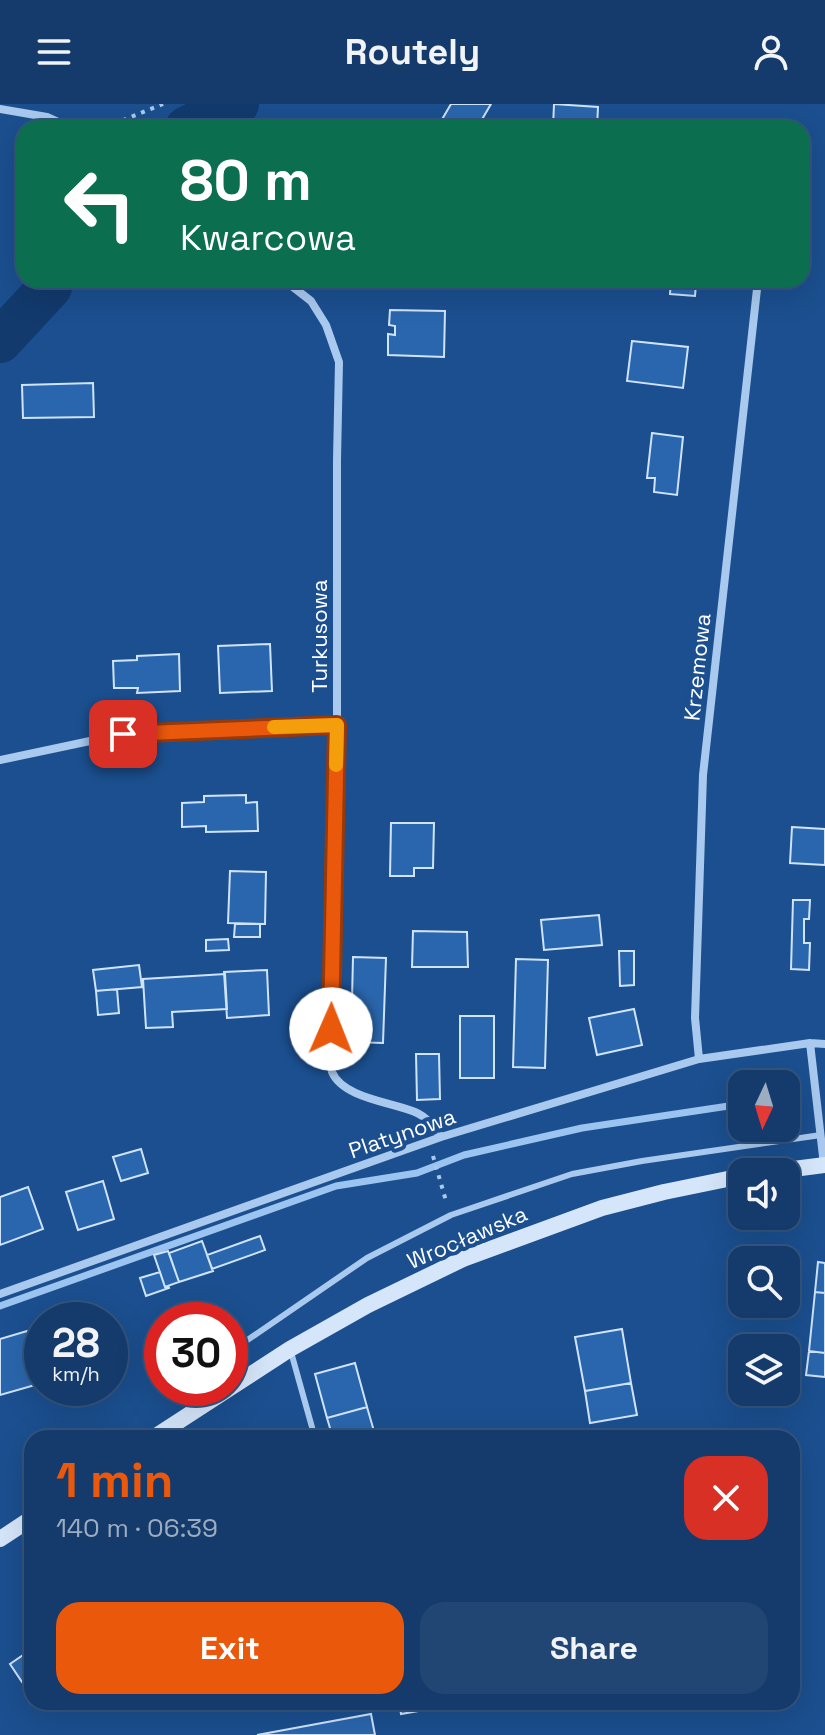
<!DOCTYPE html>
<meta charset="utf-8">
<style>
:root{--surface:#143b6b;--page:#214673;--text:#f1f3f6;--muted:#9dadc1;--line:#33557e;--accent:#ea580c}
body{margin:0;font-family:"Space Grotesk",sans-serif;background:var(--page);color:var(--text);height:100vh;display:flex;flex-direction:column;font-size:30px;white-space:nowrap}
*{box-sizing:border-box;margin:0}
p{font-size:26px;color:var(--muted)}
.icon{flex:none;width:44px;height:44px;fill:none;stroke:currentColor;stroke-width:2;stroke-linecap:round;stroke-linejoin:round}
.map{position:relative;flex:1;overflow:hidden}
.sheet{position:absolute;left:24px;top:1326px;width:776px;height:280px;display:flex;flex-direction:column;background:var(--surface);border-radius:24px;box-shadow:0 8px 32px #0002,0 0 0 2px var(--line)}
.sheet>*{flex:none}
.guide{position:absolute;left:16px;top:16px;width:794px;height:168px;border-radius:24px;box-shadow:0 8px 32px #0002,0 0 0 2px var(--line);background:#0b6e4f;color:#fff;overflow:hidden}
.needle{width:52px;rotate:184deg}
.controls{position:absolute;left:728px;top:966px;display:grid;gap:16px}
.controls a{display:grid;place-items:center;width:72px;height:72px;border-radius:16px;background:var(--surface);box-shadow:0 8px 32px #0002,0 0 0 2px var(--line);font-size:40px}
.speed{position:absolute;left:24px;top:1198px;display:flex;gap:16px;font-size:40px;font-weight:700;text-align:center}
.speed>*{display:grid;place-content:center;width:104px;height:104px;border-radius:50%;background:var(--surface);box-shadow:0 8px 32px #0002,0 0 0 2px var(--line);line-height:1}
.speed small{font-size:20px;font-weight:400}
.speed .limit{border:12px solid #d22;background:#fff;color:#111}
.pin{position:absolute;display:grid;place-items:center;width:68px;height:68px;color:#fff;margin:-34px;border-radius:16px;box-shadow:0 4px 12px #0006}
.me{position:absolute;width:88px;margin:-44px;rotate:1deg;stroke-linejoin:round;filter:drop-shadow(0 0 6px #0008)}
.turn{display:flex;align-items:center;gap:28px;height:168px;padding:0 32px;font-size:36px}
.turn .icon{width:104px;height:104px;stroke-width:2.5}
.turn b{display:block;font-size:56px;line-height:68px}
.round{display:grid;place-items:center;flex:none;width:84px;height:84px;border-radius:24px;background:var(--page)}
.overview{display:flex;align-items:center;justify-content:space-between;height:136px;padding:0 32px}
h1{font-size:48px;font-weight:600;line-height:60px;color:var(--accent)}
.button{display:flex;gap:16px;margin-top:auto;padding:16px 32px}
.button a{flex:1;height:92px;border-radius:24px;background:var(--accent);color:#fff;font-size:32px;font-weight:600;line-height:92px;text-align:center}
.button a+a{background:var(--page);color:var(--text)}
header{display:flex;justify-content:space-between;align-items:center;height:104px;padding:0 32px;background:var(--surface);font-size:36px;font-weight:600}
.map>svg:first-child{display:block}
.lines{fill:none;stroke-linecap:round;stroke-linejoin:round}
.stream{stroke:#9cc4f0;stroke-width:7}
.river{stroke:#123a6d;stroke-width:44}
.building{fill:#2a66ad;stroke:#cfe3fa;stroke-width:2}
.path{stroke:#a9c9ee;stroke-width:4;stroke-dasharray:4 6;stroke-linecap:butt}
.service{stroke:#a9c9ee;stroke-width:6}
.minor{stroke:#a9c9ee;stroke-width:8}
.secondary{stroke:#d6e6fa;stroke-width:16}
.route-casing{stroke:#983908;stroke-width:20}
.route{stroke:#ea580c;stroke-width:14}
.slow{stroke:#f59e0b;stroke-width:14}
.labels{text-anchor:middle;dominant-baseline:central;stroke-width:8;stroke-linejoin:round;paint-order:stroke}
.street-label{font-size:22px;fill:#fff;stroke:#1b4f8f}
</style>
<header><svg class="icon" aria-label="menu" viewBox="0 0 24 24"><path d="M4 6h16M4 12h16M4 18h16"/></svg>Routely<svg class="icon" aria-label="person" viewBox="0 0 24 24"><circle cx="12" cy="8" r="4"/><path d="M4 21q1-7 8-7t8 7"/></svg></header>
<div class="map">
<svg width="825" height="1631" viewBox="0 0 825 1631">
<rect width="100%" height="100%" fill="#1b4f8f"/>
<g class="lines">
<path class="stream" d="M0,1202L336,1082L417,1069L464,1051L582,1024L742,1000"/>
<path class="river" d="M187,24L237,0
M0,237L50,183L52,176"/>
</g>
<path class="building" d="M451,0H491L477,24H437Z
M554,0L598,3L597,24H553Z
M671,176H701L700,180H696L695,192L670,190Z
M390,206L445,207L444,253L388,251V230L395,231V222L389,221Z
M632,237L688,243L683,284L627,277Z
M93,279L94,313L23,314L22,281Z
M652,329L683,333L677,391L654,388L655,374H647Z
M270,540L272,587L220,589L218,542Z
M179,550L180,587L137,589L138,584H114L113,557L137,556V552Z
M246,691V699L257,698L258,727L206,728V722L182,723V699L204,698V692Z
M391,719H434L433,764H414V772H390Z
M792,723L825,725V761L790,759Z
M230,767L266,768L265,820L228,819Z
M793,796H810L809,815H804V839H810L809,866L791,865Z
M599,811L602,841L544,846L541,816Z
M235,820H260V833H234Z
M413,827L467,828L468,863H412Z
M228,835L229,846L206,847V836Z
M619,847H634V881L620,882Z
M353,853L386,854L383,939L351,938Z
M516,855L548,856L545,964L513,963Z
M139,861L142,883L96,887L93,866Z
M267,866L269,911L227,914L224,868Z
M225,870L227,905L172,908L173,923L146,924L143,875Z
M117,885L119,909L98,911L96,887Z
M634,905L642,941L597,951L589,914Z
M460,912H494V974H460Z
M416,950H439L440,995L417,996Z
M141,1045L148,1069L121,1077L113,1053Z
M103,1077L114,1115L78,1126L66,1088Z
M28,1083L43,1125L0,1141V1093Z
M260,1132L265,1146L212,1165L207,1151Z
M202,1137L213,1167L179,1178L169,1149Z
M168,1147L179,1178L165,1183L154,1151Z
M818,1158L825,1159V1189L815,1188Z
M160,1168L165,1183L168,1182L169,1184L146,1192L140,1174Z
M815,1188L825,1189V1249L809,1247Z
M622,1225L631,1279L585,1287L575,1233Z
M27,1227L42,1279L0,1291V1235Z
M809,1247L825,1249V1273L806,1271Z
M355,1259L367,1303L327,1314L315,1270Z
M631,1279L637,1311L590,1319L585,1287Z
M367,1303L376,1334H333L327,1314Z
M32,1545V1588L25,1577L22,1578L10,1560Z
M399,1598H453V1601L401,1610Z
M371,1610L375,1631H257Z"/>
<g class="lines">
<path class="path" d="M104,24L163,0
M433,1052L446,1097"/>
<path class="service" d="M230,1248L367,1154L451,1111L572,1070L642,1057L821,1031
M291,1248L315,1334"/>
<path class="minor" d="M0,5L47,13L71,24
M284,176L311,197L326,221L339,258L337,356V621L330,956C331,960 331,964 332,968C343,994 391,998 415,1008C427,1013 434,1023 441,1033
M0,656L123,630L337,621
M810,939L824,1061
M699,955L695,914L703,671L758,176
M0,1190L441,1033L699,955L810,939L825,940"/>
<path class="secondary" d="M770,1068L825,1061
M230,1284L290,1245L368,1201L463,1155L602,1104L664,1088L742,1072
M153,1334L230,1284
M0,1435L32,1414"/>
</g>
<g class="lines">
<g class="route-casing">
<path id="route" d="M123,630L337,621L331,925"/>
</g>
<use href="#route" class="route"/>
<path class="slow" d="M274,623L337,621L336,661"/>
</g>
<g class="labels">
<g class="street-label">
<text transform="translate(319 532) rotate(-90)">Turkusowa</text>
<text transform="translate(697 563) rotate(-84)">Krzemowa</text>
<text transform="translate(402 1029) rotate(-19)">Platynowa</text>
<text transform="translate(467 1133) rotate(-23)">Wrocławska</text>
</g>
</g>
</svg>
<div class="controls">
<a><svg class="needle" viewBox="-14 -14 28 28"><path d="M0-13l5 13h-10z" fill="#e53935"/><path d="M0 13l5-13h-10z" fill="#9dadc1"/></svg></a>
<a><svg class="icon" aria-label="sound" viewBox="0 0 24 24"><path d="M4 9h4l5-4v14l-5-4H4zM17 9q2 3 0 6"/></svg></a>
<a><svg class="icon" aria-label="search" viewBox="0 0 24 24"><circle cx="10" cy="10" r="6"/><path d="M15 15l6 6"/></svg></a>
<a><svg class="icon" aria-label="layers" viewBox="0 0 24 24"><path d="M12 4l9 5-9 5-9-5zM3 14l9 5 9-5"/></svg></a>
</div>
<div class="speed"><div>28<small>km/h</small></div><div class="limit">30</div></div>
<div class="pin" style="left:123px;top:630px;background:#d93025"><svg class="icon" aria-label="arrive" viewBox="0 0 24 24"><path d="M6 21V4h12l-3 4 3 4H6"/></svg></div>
<svg class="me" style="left:331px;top:925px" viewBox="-20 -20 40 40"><circle r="19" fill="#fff"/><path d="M0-13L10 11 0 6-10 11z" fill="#ea580c"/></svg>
<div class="guide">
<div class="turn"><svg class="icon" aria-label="left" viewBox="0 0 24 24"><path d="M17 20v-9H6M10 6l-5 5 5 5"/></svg><div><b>80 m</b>Kwarcowa</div></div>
</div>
<section class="sheet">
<div class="overview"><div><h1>1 min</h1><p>140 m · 06:39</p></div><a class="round" style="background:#d93025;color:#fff"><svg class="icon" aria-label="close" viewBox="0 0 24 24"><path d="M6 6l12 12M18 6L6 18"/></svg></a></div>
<div class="button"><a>Exit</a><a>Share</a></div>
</section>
</div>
